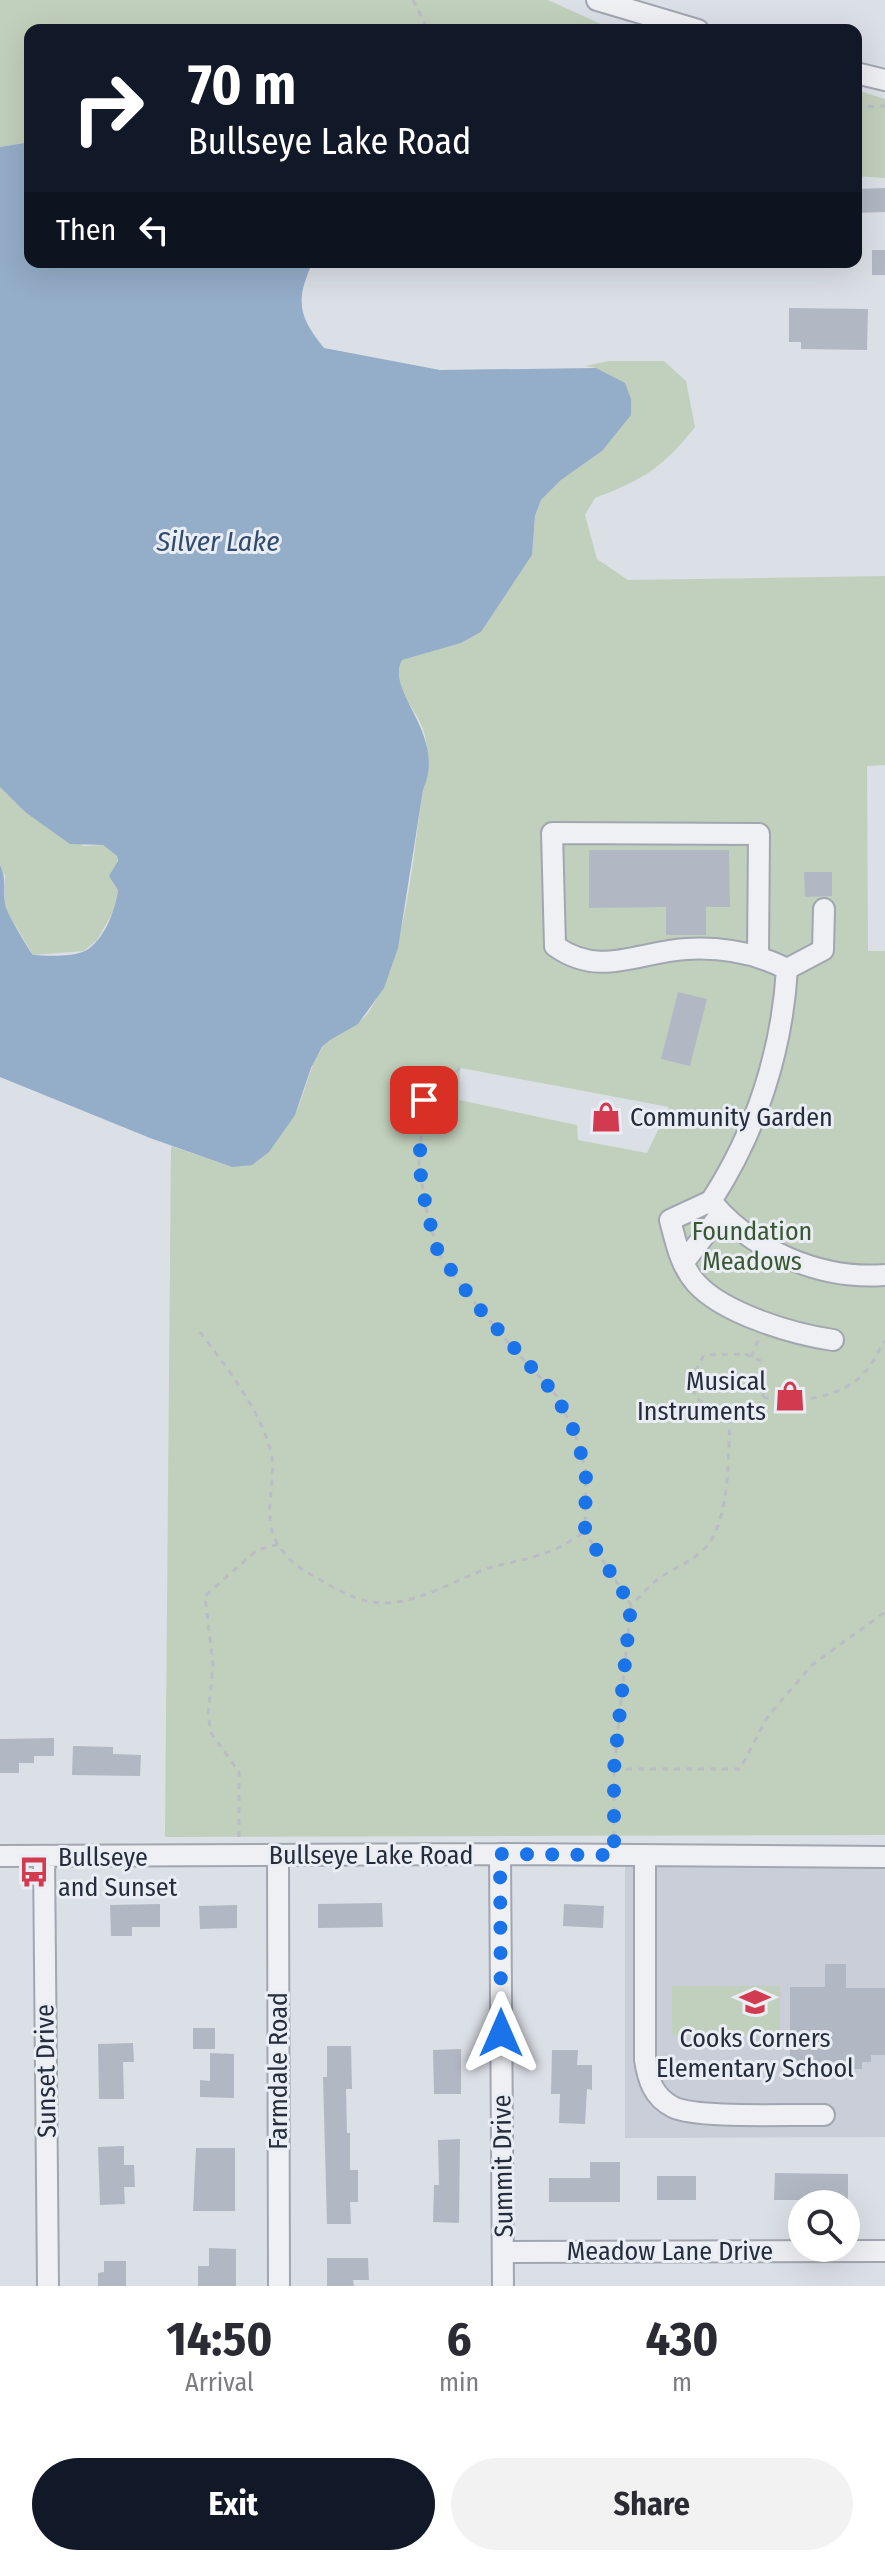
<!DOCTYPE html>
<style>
:root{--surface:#fff;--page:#f2f2f3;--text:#2b2b33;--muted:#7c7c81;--accent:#111827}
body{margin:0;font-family:"Fira Sans Condensed",sans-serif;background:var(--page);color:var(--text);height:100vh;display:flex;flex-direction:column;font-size:30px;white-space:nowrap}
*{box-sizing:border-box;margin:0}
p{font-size:26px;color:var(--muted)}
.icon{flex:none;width:44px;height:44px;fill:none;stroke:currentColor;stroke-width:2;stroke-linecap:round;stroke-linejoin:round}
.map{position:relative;height:2286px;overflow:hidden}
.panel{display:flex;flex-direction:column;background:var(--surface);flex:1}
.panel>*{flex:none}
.guide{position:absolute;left:24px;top:24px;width:838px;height:244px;border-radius:16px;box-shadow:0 8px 32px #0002;background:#111827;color:#fff;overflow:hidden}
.fabs{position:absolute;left:788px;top:2190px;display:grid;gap:16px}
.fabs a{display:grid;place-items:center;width:72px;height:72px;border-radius:50%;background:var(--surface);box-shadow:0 8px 32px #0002;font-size:40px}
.pin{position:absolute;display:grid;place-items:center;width:68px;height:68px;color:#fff;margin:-34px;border-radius:16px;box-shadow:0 4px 12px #0006}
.me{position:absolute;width:88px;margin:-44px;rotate:0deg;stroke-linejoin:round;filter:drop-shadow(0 0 6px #0008)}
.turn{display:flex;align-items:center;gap:28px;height:168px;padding:0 32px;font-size:36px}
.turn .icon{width:104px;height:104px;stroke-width:2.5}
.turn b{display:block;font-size:56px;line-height:68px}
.then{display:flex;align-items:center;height:76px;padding:0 32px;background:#0003;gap:16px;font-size:30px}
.eta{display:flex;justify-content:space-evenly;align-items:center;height:136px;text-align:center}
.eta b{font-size:48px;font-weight:700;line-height:56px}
.cta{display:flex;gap:16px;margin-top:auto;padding:16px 32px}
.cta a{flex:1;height:92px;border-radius:48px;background:var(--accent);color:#fff;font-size:32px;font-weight:700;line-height:92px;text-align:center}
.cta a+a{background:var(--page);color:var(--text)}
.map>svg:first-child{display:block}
.built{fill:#c9ced8}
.green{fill:#c1d0bc;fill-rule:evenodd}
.water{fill:#94adc8}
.building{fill:#b2b8c3}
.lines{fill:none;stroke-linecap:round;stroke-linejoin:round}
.minor-casing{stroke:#a1a6b0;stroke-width:24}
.path{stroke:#babdc4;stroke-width:3;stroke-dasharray:6 6;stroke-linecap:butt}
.minor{stroke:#eef0f4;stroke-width:20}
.route{stroke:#1a73e8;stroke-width:14;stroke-dasharray:0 25.2}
.labels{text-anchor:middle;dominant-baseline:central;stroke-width:6;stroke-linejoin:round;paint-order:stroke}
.poi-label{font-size:26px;fill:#252d3c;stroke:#eaeef4;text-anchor:start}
.park-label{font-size:26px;fill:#395832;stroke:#eaeef4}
.street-label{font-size:26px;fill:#252d3c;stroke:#eaeef4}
.water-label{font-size:28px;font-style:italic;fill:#2e4b71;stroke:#eaeef4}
</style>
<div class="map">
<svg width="885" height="2286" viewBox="0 0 885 2286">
<rect width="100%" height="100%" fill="#dbdfe6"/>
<path class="built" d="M625,1866L885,1867V2137L625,2138Z"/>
<path class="green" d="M0,0H548L603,25L624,30H30V142L0,147Z
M856,90L885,99V178L856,176Z
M609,361H664L686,381L695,427C664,467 641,481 595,498L585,515L597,559L628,580L885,576V765L867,766L868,951H885V1835L165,1837L171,1146L232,1167C245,1156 290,1125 296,1112C306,1092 308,1069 321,1050C332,1032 356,1030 368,1013C407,955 412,860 423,790C431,772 429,748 423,729C415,707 389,684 401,660L461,643L481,632L532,555L535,516L541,500L561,480L602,451L596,368L585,366ZM460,1069L461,1068L669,1107L647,1153L578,1140L577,1125L459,1100Z
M0,787L25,812L44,824L84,846L103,845L117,856L118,890L116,907L97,940L84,951L33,955L5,908V876L0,865Z
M672,1986H780V2035H672Z"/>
<path class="water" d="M30,142V262H313C295,300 298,316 324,348L440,370L596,368L625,383L631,399V415L602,451L561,480L541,500L535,516L532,555L481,632L461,643L402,660C384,692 448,734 423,790L398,948L384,988L358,1024L330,1040L322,1047L311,1068L295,1115L269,1152L252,1165L232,1167L150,1138L0,1077V865C7,879 3,890 5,904C5,910 28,949 33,955C48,956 72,957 85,951C104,941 116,909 118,890L109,876L118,861L117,856L103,845L70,844L25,812L0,787V147Z"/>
<path class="building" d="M885,188V212L856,213V189Z
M872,250H885V275H872Z
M789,308L868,309L867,350L801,349V342H789Z
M589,850H729L730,907H706V935H666V907L589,908Z
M804,872H832V896L805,897Z
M678,992L707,999L690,1066L661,1059Z
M54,1738V1756H34V1763H19V1773H0V1739Z
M73,1746L113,1747V1754L141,1755L140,1776L72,1775Z
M382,1903L383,1927L318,1928V1904Z
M160,1904V1927H132V1936H111L110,1905Z
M564,1904L604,1906L603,1928L563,1926Z
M237,1905V1928L200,1929L199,1906Z
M825,1964H846V1988H885V2055H871V2062H862V2069H847V2062H790V1987H825Z
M193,2028H215V2049H193Z
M133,2043L134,2062H123L124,2099H99L98,2044Z
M327,2046H351L352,2089H346L347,2133H350V2170H358V2202H350L351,2224H327L323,2077H327Z
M461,2049V2094H434L433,2050Z
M552,2050H578L577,2065H592V2090L587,2089L585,2124L559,2123L560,2094H551Z
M210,2053L234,2054V2098L200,2097V2080L210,2081Z
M460,2139L459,2223L433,2222L434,2185H439L438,2140Z
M124,2146V2165H134L135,2187H124L125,2204L100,2205L98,2147Z
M196,2148H235V2211H193Z
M590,2162H620V2202H549V2178H590Z
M775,2173L848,2174V2200H774Z
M657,2176H696V2200H657Z
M209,2248L236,2249V2286H198V2266H209Z
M327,2258H368L369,2280H353L354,2286H327Z
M104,2261H126V2286H98V2273L104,2272Z"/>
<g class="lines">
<g class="minor-casing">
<path id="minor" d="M597,0L698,30
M856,73L885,80
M758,956L759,834L552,833L555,946C600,978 637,952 686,949C721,947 756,953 787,969C782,1052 756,1132 711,1201C752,1251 821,1280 885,1275
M787,969L823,950L824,909
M711,1201L670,1220C676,1242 680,1265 696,1283C724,1314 793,1334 833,1340
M683,1263L721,1214
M500,1854L503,2286
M645,1855V2060C648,2079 653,2097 673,2107C697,2119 792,2114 824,2115
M0,1856L500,1854L885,1857
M44,1856L48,2286
M278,1856L279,2286
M503,2252L885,2251"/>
</g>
<path class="path" d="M413,0L428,30
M856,107L885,106
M460,1068L424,1100L419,1164L426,1208L438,1252L460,1285L512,1347L556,1395L575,1433L586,1471L585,1532L631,1605
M200,1332C225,1365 265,1416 272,1458C275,1484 264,1511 274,1537C283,1557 299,1568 317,1578C333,1587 349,1597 367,1601C407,1611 451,1581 489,1568C510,1562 532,1559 553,1550C564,1546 574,1538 585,1532
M745,1354L761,1361L765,1390L756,1414L742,1421L695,1398L693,1376L704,1355Z
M751,1357L759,1338
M763,1397C793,1405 842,1398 864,1373C873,1364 878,1351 885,1341
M614,1769H740L768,1716L812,1665L885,1612
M239,1837V1772L211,1733L208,1714L213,1665L205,1596L257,1550L279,1544
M614,1837V1769L631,1605C640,1597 648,1587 658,1579C673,1568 692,1562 705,1548C731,1521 728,1451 730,1415"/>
<use href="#minor" class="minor"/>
</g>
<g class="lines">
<path class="route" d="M424,1100L419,1164L426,1208L438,1252L477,1306L556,1395L575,1433L586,1471L585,1532L631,1605L614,1769V1855L500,1854L501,2033"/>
</g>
<defs>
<g id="shop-bare" transform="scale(2.4)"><path d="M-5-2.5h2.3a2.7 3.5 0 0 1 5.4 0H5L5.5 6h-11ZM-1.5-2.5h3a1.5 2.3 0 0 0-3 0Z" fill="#d13a4f" stroke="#eaeef4" stroke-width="2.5" paint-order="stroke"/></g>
<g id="bus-bare" transform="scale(2.4)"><path d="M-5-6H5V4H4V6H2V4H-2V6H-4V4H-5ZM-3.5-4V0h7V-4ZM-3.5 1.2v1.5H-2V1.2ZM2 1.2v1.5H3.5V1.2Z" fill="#d13a4f" stroke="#eaeef4" stroke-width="2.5" paint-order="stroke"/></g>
<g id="school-bare" transform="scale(2.4)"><path d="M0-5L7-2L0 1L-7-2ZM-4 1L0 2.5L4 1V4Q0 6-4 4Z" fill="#d13a4f" stroke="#eaeef4" stroke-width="2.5" paint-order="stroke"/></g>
</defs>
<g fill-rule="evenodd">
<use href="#shop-bare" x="606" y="1117"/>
<use href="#shop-bare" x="790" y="1396"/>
<use href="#bus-bare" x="34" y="1872"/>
<use href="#school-bare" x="755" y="2002"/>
</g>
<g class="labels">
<g class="poi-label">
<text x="630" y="1117">Community Garden</text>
<text x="766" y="1381" text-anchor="end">Musical<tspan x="766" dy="30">Instruments</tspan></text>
<text x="58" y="1857">Bullseye<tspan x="58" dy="30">and Sunset</tspan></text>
<text x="755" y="2038" text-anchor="middle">Cooks Corners<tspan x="755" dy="30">Elementary School</tspan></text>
</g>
<g class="park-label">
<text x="752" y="1231">Foundation<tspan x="752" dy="30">Meadows</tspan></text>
</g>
<g class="street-label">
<text x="371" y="1855">Bullseye Lake Road</text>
<text transform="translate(46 2071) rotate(-91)">Sunset Drive</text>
<text transform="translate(278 2071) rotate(-90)">Farmdale Road</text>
<text transform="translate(503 2166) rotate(-91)">Summit Drive</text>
<text x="670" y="2251">Meadow Lane Drive</text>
</g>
<g class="water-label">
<text x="218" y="541">Silver Lake</text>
</g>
</g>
</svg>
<div class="fabs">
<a><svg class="icon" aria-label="search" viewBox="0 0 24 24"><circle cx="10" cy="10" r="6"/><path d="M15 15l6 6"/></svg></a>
</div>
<div class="pin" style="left:424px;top:1100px;background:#d93025"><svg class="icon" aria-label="arrive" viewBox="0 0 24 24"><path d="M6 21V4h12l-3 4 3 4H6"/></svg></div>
<svg class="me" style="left:501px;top:2033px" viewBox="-20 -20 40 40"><path d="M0-17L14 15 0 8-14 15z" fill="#1a73e8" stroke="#fff" stroke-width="4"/></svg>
<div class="guide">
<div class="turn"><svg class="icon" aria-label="right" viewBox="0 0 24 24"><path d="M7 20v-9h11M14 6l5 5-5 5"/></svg><div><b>70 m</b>Bullseye Lake Road</div></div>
<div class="then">Then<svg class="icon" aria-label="left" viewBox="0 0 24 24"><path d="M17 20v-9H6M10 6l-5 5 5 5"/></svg></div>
</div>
</div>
<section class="panel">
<div class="eta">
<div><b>14:50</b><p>Arrival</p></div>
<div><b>6</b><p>min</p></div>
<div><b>430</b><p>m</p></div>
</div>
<div class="cta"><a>Exit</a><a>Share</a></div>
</section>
